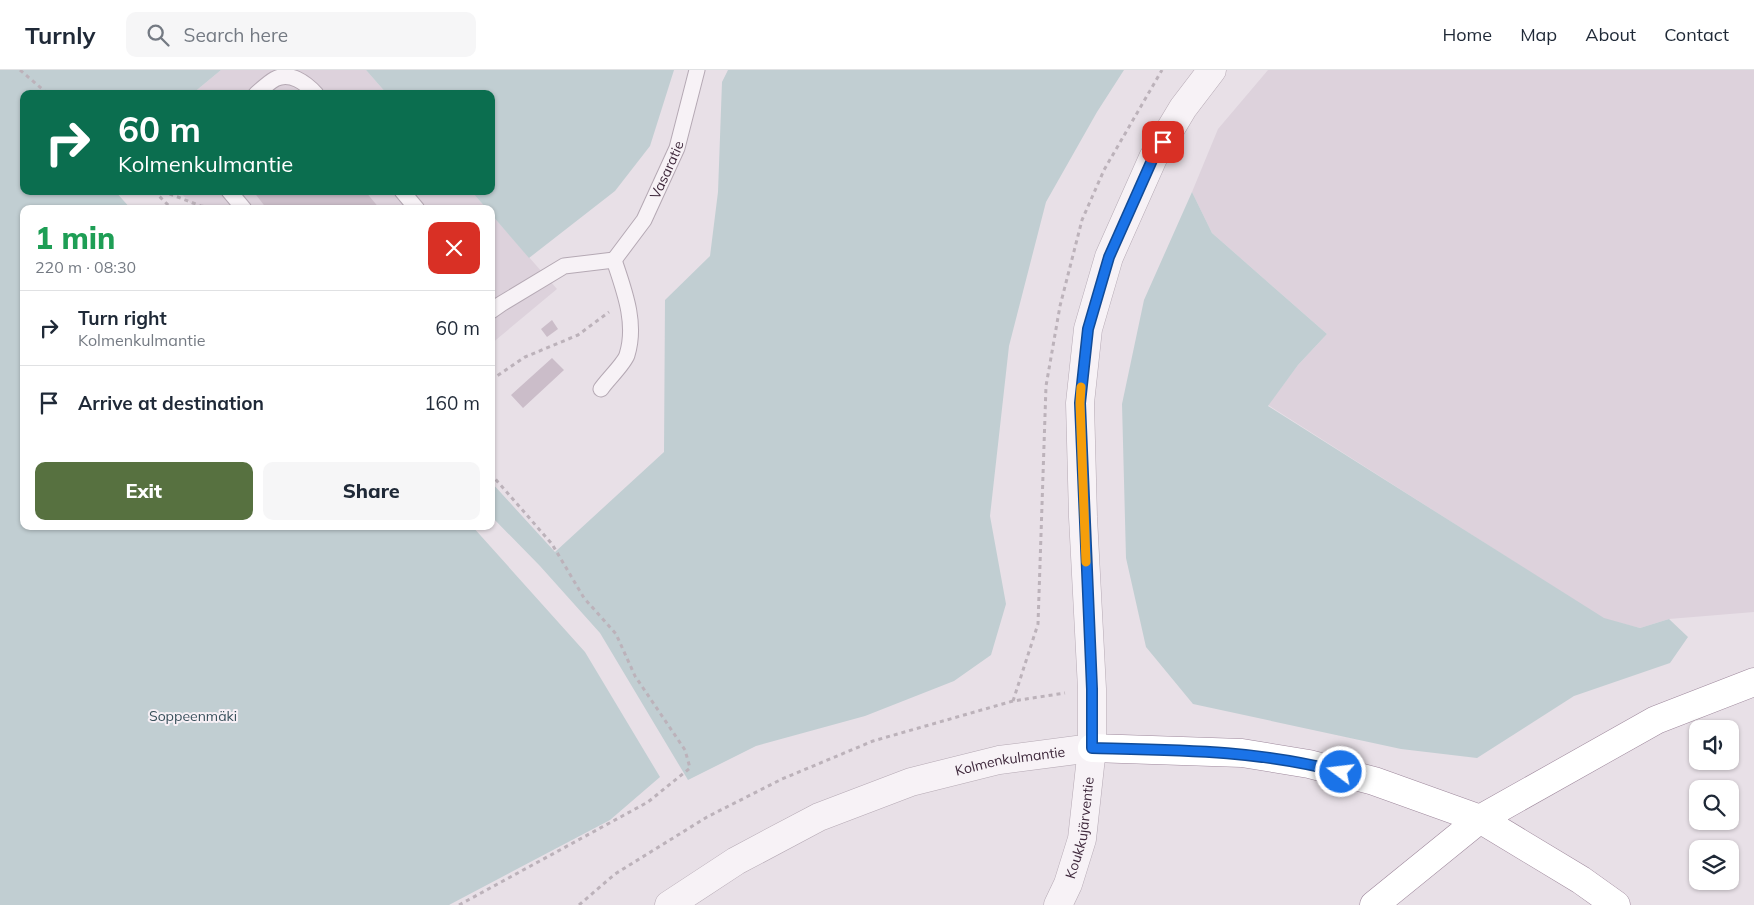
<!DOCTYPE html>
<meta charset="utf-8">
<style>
:root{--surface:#fff;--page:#f6f6f7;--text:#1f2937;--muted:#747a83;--line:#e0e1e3;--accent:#577140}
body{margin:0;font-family:Mulish,sans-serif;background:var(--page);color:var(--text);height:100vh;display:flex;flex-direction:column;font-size:19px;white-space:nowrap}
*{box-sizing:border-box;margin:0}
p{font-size:16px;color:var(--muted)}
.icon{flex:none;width:28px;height:28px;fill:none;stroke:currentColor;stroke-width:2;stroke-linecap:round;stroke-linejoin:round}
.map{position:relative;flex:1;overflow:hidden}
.sheet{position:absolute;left:20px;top:135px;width:475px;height:325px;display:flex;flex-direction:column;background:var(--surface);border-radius:10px;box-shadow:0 1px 4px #0004}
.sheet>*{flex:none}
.guide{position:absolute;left:20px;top:20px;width:475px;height:105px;border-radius:10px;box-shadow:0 1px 4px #0004;background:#0b6e4f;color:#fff;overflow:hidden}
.controls{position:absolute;left:1689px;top:650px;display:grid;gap:10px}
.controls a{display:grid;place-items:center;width:50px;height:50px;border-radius:10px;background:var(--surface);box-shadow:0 1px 4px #0004;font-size:25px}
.pin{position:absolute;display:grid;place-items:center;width:42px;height:42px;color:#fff;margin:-21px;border-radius:10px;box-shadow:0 2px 8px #0006}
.me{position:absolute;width:55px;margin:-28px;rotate:285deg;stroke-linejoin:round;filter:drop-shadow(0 0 4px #0008)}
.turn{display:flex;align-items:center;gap:18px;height:105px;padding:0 15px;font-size:22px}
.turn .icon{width:65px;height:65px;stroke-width:2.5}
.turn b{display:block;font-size:35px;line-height:42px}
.round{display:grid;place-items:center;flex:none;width:52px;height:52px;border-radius:10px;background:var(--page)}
.headline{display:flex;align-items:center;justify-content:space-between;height:85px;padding:0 15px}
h1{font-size:30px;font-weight:800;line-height:38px;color:#1e9e55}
.button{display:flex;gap:10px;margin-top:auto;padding:10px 15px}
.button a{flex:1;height:58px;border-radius:10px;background:var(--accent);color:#fff;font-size:20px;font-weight:800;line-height:58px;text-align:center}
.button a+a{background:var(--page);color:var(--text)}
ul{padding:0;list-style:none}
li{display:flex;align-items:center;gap:15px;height:75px;padding:0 15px;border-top:1px solid var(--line)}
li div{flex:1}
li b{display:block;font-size:19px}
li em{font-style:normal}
header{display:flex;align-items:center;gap:30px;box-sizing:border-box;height:70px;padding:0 25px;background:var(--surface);border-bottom:1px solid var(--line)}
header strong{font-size:24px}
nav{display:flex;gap:28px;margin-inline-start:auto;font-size:18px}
.search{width:350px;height:45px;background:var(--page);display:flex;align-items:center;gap:12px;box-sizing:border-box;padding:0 18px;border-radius:10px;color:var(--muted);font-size:19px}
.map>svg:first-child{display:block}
.built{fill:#ddd2dc}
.green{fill:#c1ced2}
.building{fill:#cbbdc9}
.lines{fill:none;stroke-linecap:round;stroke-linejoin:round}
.service-casing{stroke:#b5a9b4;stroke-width:17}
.minor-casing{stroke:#b5a9b4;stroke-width:29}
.tertiary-casing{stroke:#b5a9b4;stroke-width:29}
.motorway-casing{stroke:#9e889c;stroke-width:29}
.path{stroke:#bcb2ba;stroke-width:3;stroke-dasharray:4 4;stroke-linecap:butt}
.service{stroke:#f7f2f6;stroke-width:15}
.minor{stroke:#f7f2f6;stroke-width:28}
.tertiary{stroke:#f7f2f6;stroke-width:28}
.motorway{stroke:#fff;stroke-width:28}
.route-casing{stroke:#114b97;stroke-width:12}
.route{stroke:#1a73e8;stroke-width:9}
.slow{stroke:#f59e0b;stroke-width:9}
.labels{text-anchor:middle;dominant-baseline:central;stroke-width:4;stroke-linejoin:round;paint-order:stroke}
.street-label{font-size:14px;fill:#3f293c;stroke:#f6eff5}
.park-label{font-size:14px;fill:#374f5a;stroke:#f6eff5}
</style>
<header>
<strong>Turnly</strong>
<div class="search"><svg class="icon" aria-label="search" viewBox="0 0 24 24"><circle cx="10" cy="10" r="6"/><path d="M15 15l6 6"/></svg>Search here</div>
<nav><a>Home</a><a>Map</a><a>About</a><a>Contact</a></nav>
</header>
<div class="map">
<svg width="1754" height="835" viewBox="0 0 1754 835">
<rect width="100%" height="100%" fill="#e8e0e7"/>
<path class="built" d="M221,0H366L387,24H192Z
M1268,0H1754V542L1669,549L1640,558L1604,549L1268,335L1298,295L1327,264L1212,163L1192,122L1218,59Z
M179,121H471L487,139H196Z
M491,144L557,219L491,274Z"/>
<path class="green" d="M0,0H221L192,24H24V121H115L131,139H24V456H472L585,582L660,707L610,750L449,835H0Z
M366,0H674L650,76L615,121L529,188L491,144V139H487L471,121H491V24H387Z
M728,0H1124L1097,42L1046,132L1009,276L990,446L1006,534L991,585L954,611L865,646L756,676L688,710L600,563L540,496L491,446V412L555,482L664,382L665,230L710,186L718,122L722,12Z
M1192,122L1212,163L1327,264L1298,295L1268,336L1604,548L1640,558L1669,549L1688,567L1670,593L1574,626L1477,688L1401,679L1193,634L1146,577L1126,488L1122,334L1144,230Z"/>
<path class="building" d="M253,121H365L380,139H267Z
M552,250L558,259L547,267L541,259Z
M552,288L564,300L523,338L511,325Z"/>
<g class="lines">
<g class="service-casing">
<g id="service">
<path d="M256,24C262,19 268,13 275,9C290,1 306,13 316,24"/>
<path d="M229,121L244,139"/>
<path d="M402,121L417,139"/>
<path id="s1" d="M614,190L644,150L677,78L697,0"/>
<path d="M491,241L501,234L564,196L614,190"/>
<path d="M601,319C607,310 624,294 627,285C637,253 624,220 614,190"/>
</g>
</g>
<g class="minor-casing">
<g id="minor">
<path id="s2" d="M1058,835L1068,814L1082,769L1092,678"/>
</g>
</g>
<g class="tertiary-casing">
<g id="tertiary">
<path id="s3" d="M669,835L736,791L819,747L911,712L999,690L1092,678V619L1083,447L1080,333L1088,259L1109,187L1153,88L1183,38L1212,0"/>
</g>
</g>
<g class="motorway-casing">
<path id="motorway" d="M1092,678L1242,683L1309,694L1374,711L1480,749L1581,810L1616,835
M1374,835L1480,749L1656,650L1754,612"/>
</g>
<path class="path" d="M20,0L48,24
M154,121L172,139
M162,121L201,136L216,138
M491,310L525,287L578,265L609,242
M1013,631L1038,554L1046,316L1060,236L1082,150L1104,100L1162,0
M459,835L648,732L690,698L685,680L635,606L616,564L584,528L552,474L491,404
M579,835L615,804L707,747L782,709L873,671L1013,631L1065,623"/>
<use href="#service" class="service"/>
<use href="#minor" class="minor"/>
<use href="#tertiary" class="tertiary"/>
<use href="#motorway" class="motorway"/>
</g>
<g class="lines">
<g class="route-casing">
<path id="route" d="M1163,72L1153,88L1109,187L1088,259L1080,333L1092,619V678C1178,680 1258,680 1341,702"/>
</g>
<use href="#route" class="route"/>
<path class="slow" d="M1081,317L1080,333L1086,492"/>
</g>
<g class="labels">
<g class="street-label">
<text stroke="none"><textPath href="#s1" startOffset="105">Vasaratie</textPath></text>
<text stroke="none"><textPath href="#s3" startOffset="374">Kolmenkulmantie</textPath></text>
<text stroke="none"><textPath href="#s2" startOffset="81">Koukkujärventie</textPath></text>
</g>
<g class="park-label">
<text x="193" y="646">Soppeenmäki</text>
</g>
</g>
</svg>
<div class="controls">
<a><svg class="icon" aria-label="sound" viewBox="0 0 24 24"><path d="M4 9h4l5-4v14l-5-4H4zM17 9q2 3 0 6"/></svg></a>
<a><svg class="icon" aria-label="search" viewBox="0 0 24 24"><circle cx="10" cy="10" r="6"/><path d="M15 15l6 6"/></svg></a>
<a><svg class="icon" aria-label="layers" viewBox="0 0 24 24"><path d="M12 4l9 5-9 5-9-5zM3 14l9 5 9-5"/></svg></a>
</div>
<div class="pin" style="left:1163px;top:72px;background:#d93025"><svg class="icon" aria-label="arrive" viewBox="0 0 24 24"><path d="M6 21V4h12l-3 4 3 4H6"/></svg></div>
<svg class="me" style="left:1341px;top:702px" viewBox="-20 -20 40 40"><circle r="17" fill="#1a73e8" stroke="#fff" stroke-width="3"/><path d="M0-11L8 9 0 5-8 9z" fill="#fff"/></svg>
<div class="guide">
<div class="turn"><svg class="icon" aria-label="right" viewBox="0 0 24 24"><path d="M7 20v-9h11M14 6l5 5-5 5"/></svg><div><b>60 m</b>Kolmenkulmantie</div></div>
</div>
<section class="sheet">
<div class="headline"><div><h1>1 min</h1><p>220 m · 08:30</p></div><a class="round" style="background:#d93025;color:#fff"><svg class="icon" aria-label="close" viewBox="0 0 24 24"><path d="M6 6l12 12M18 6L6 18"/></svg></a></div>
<ul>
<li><svg class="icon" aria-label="right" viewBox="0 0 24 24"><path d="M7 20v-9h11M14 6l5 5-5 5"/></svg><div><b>Turn right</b><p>Kolmenkulmantie</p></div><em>60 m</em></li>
<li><svg class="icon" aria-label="arrive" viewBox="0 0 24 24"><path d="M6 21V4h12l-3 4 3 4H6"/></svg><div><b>Arrive at destination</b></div><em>160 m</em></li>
</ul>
<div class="button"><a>Exit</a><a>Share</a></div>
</section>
</div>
